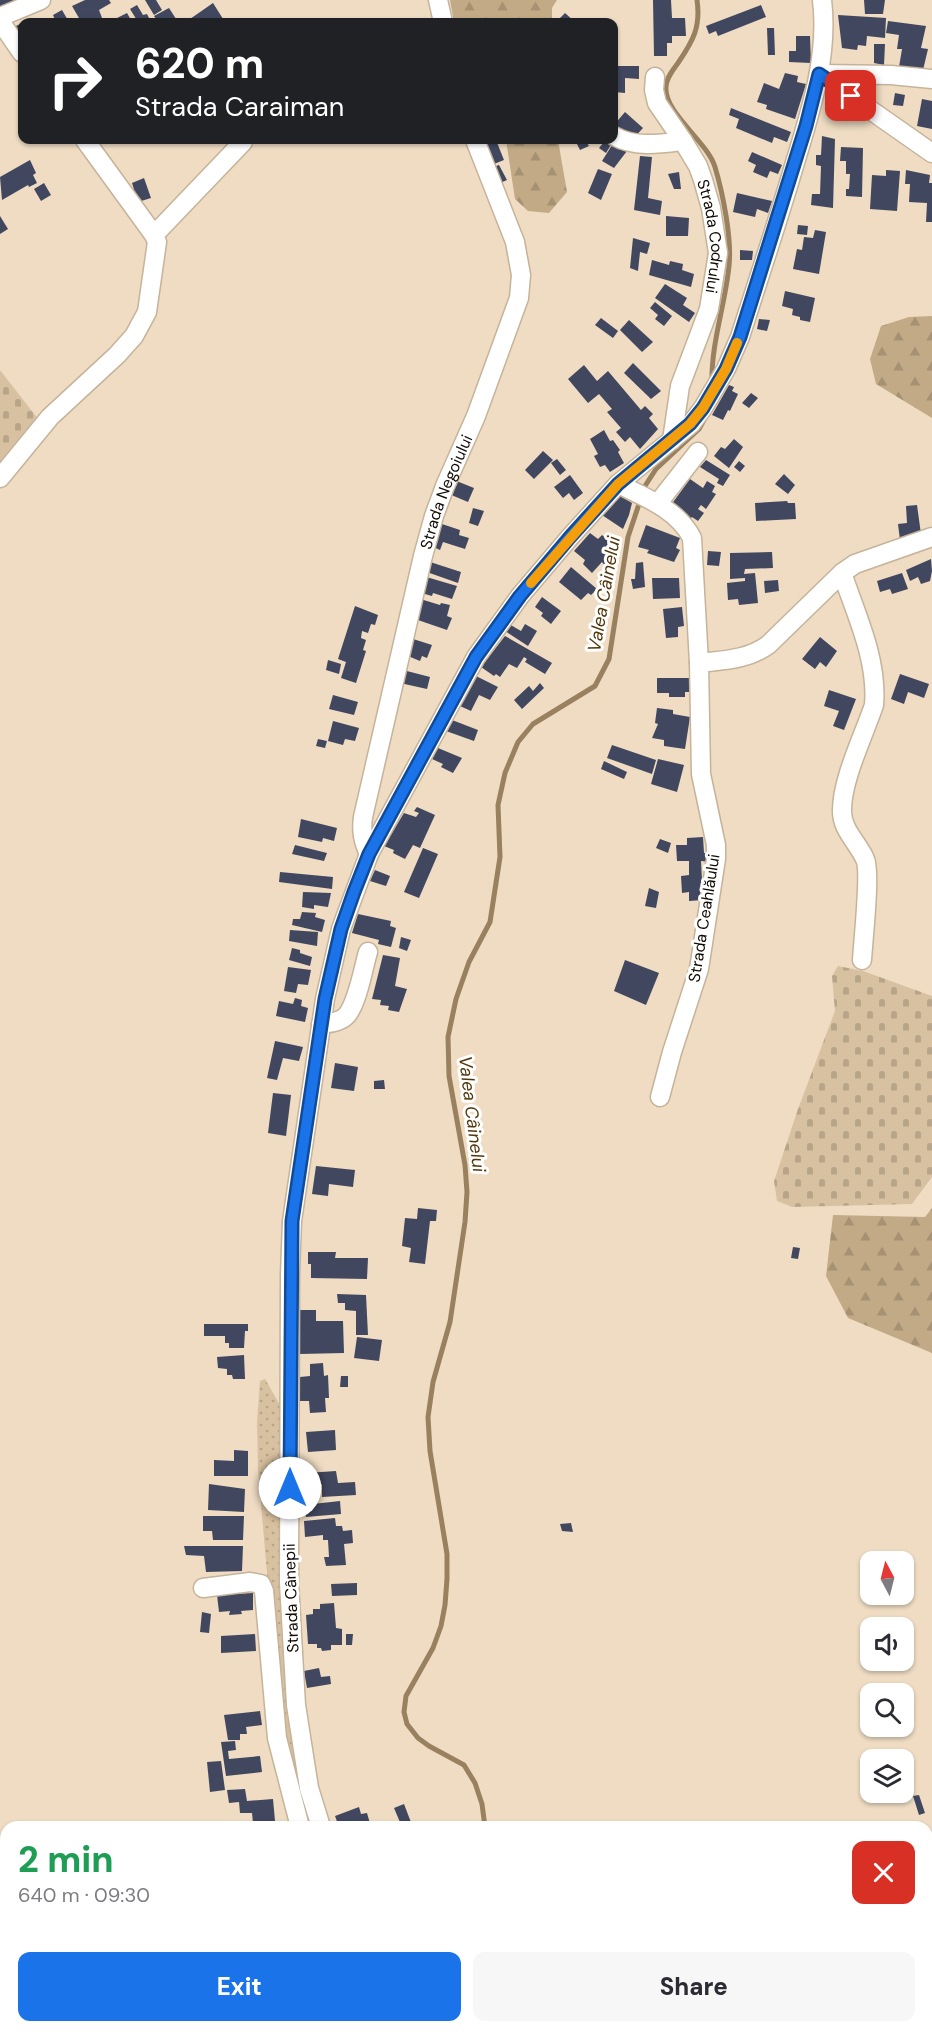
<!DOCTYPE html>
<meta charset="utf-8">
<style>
:root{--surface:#fff;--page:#f7f7f7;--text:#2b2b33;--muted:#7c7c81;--accent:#1a73e8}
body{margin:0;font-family:"DM Sans",sans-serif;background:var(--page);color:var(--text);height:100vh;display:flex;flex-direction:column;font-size:22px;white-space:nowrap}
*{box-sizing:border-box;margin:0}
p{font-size:20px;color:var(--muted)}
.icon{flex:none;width:33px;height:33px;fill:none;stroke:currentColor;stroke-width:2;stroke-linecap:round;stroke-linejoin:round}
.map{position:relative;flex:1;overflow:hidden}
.panel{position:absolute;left:0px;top:1821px;width:933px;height:212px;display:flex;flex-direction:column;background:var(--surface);border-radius:18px 18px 0 0;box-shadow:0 2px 4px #0004}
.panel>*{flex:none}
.banner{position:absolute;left:18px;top:18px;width:600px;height:126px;border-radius:12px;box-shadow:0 2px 4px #0004;background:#202124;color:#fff;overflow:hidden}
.needle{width:39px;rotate:353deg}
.tools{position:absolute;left:860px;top:1551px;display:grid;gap:12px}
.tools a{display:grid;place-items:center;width:54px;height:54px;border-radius:12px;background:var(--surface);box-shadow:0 2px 4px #0004;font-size:30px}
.pin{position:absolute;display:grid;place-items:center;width:51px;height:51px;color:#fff;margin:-26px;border-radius:12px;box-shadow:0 3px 9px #0006}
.me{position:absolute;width:66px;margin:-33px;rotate:0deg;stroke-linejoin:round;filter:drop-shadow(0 0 4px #0008)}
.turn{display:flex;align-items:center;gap:21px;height:126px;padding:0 18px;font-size:27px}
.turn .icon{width:78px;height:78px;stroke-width:2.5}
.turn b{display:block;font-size:42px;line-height:51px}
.round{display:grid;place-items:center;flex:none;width:63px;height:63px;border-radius:12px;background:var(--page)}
.headline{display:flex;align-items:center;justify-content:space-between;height:102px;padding:0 18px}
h1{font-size:36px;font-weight:800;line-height:45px;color:#1e9e55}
.primary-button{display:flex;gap:12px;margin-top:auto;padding:12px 18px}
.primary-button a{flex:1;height:69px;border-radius:12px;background:var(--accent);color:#fff;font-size:24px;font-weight:800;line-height:69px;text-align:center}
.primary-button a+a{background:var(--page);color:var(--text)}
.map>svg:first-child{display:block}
.grass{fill:url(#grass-dots)}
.forest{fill:url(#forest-firs)}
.cemetery{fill:url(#cemetery-stones)}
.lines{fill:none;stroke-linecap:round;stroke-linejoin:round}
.stream{stroke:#998160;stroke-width:5}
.building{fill:#41475f}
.minor-casing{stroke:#c5b39a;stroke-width:21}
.minor{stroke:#fff;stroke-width:18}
.route-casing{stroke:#114b97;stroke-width:15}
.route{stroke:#1a73e8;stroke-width:10}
.slow{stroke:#f59e0b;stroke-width:10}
.labels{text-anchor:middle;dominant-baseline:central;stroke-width:6;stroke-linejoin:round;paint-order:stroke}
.street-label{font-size:16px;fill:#110b04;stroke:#fff}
.water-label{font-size:18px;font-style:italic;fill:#503609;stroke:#fff}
</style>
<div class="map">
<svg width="932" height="2032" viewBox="0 0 932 2032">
<defs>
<pattern id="grass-dots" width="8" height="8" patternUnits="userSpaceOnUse" patternTransform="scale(1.5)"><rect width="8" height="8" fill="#d8c1a0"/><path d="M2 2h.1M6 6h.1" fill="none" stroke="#b8a488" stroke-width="1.8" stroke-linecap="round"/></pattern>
<pattern id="forest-firs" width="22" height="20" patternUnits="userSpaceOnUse" patternTransform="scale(1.5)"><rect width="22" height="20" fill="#c2aa87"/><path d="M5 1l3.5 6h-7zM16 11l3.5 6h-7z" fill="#a69173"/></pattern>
<pattern id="cemetery-stones" width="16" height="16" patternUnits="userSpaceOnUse" patternTransform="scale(1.5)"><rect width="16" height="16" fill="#d8c1a0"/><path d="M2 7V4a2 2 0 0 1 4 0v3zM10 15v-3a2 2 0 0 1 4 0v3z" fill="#b8a488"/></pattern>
</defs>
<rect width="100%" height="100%" fill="#efdcc3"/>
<path class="grass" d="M265,1379L280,1405L283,1615L296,1766L313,1827H307L285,1751L273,1642L258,1469L257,1422L260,1381Z"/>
<path class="forest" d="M450,0H557L552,8V22H454Z
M506,140H558L567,192L549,213L528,211L515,199Z
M932,316V418L876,384L870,359L881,326L909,317Z
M932,1208V1353L848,1318L826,1276L833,1215L925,1217Z
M589,2027L828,2026L836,2032H586Z"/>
<path class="cemetery" d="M0,370L42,424L0,470Z
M838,966L863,971L932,996V1177L912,1204L792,1207L777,1201L774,1181L798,1109L835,1011L832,976Z"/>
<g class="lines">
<path class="stream" d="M697,0C701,27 693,41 678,63C673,70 666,78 666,87C664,113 707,141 715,167C723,194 732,239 729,266C725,306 711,343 712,383
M485,1827L482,1804L475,1783L464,1765L429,1746L418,1738L407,1724L404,1712L406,1696L433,1648L441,1626L445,1605L447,1579V1554L430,1451L428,1417L433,1382L450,1322L465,1222L467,1192L465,1165L449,1076L448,1037L456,999L469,962L490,922L500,857L498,805L505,773L518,742L533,724L595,686L609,659L628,537L645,486L656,469L699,429L704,420
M573,2032V2026"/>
</g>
<path class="building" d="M0,0H16L17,2L0,12Z
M85,0H109L111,3L99,10L102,18L93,22H77L75,20L79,18L72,6Z
M145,0H156L162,10L154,15Z
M653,0H671L672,18H685L686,36H672V43H667V56H654Z
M864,0H885L883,14H865Z
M213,3L225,22H192L190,19Z
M137,5L143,15L147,14L151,22H138L130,9Z
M761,5L766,17L718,36L716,31L709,34L706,26Z
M169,8L178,22H158L154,16Z
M62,10L69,22H56L53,15Z
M127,13L131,20L126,22H109Z
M565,13L575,22H556Z
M838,15L886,18L885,38L867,36L866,46L858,45L857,50L842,48Z
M888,21L926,26L921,48L928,49L923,70L899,67L902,49H897L899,35L886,33Z
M22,23V45L14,27Z
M767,28H774L775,55H768Z
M796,36H810L811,63L789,62V51H796Z
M874,44H885L884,65L874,63Z
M614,66H639V79L625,78V93L614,92Z
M785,73L798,76L797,82L806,84L795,119L766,109L767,105L757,102L764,83L779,89Z
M895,93L905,95L903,106L893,105Z
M922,99L932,101V129L917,126Z
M731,108L791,132L787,142L774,137L772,143L736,128L739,119L729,115Z
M625,112L643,128L631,141L614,128V125Z
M822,136L835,139L833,208L811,205L812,194H820L821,166L816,165V155H821Z
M481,140H496L504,160L489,166Z
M575,140H594L587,143L589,146L580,150Z
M605,141L611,145L606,153L599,148Z
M614,142L627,151L614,168L602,161Z
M841,147L863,148L862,197L846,196V189H849L850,174H846V161H840Z
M752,152L782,165L778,174L770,171L767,178L753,172L756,165L748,161Z
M640,156L652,157L648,198L662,201L660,215L634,210Z
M30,160L36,173L33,175L37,183L29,187L28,185L2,200L0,177Z
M499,165L507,180L498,184L490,168Z
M598,169L612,174L601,200L588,193Z
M886,170L900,171L897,211L870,209L872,175L886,176Z
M906,170L930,175L929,183H932V222H926L927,203L909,202L910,184H905Z
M679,172L681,189H674L668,174Z
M144,178L151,198L138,202L132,183Z
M44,183L51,195L41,201L34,189Z
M737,193L772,201L768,213L757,209L755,217L733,212Z
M0,216L8,229L0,234Z
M666,216L689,218L688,236H666Z
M798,225L808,226L807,235L797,234Z
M815,230L826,232L819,274L793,269L797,249L802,250L804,237L813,238Z
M633,238L650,243L647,254L640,252L638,271L630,268Z
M740,250L753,251L752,260H740Z
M652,260L669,265L670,261L683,264L682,270L694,274L691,287L649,275Z
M665,284L687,298L683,305L695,313L689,322L655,298Z
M785,291L815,298L810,322L800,320V317L792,315L793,309L782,306Z
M655,302L672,316L664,326L655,319L658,315L650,308Z
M601,318L618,331L613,338L595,325Z
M759,319L770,320L767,331L757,329Z
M629,320L653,342L642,352L620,330Z
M633,363L661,391L651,399L624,373Z
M584,365L597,381L608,371L641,410L645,406L653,414L649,418L658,429L640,449L630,437L625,442L616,432L621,428L607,412L612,409L599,394L588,403L568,379Z
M729,385L734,387L732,391L738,394L730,411L728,410L723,420L712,415Z
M751,393L758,398L749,408L742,403Z
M604,430L610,441L613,440L620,450L618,452L624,463L610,472L605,465L600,467L594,456L598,454L590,439Z
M734,439L743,447L729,468L714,456L721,447L725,449Z
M543,451L553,460L534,479L525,470Z
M557,459L566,470L560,475L551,463Z
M706,460L730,475L723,486L717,483L719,479L700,467Z
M739,461L745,466L740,472L734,467Z
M784,474L795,485L788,494L775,484Z
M570,475L583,493L574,500L569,493L563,498L554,487Z
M690,479L703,488L707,481L715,486L712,492L716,494L706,509L701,505L698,509L704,513L698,521L692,517L690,519L671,505Z
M454,480L474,488L468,502L449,494Z
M620,496L632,503L629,515L623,529L602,515Z
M787,501L788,503H795L796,519L756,521L755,503Z
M917,505L921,534L900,540L898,524L907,523L906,506Z
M473,508L484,511L478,526L469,523Z
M436,522L460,530L459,535L469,538L465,549L443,542L440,550L429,545Z
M646,525L680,538L676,548L680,550L674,562L647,553L649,550L638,547Z
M590,533L598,539L602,535L615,546L612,550L616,555L606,567L602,562L592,573L583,564L585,560L574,551Z
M708,551L721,552L719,566L707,565Z
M772,552L773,568L745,569L744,574L755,573L758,603L739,605L738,599L728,600L727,583L745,581V578L730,579V553Z
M931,559L932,571L930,581L921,584L918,577L910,581L906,570Z
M427,561L461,572L458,583L424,571Z
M643,562L645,587L633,589L631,579H635L636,563Z
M571,567L597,589L591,595L588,593L581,600L559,582Z
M902,573L908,589L892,594L890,589L880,592L877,581Z
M423,576L457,586L452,599L433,593L432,596L418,592Z
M652,578H679L680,598L653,599Z
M778,580L779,591L765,593L764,581Z
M542,597L561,611L551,624L541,616L543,613L535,607Z
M417,598L440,605L441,603L450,605L447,616L452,618L447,630L415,619Z
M355,606L378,615L375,625L371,624L368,633L362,631L361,638L366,640L363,650L366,651L356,683L341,678L346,662L338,659Z
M682,607L684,626L678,627V637L666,638L663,609Z
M509,624L521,631L525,624L537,631L528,646L505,631Z
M505,636L552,663L545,674L525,662L527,659L524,657L517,668L509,664L500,677L496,674L494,676L481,667Z
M820,637L837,651L826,667L820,662L815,669L802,659Z
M410,638L432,645L427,658L422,656L420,661L408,656Z
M328,660L341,664L339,674L326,670Z
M403,670L430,677L427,689L400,683Z
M900,674L929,684L924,698L908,692L904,704L891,699Z
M476,676L498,687L490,700L479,695L471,711L460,706Z
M657,678H689L690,692H685V697H669V693H657Z
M540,683L544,688L522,709L514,700L529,686L533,691Z
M829,690L856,699L844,730L833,726L839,711L824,706Z
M333,695L358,702L354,715L329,709Z
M657,708L673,710V714L690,717L685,749L664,746V740L652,738L658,724L655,723Z
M452,720L478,730L474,741L446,731Z
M333,721L359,728L355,741L345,739L343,745L328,741Z
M318,739L327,741L325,748L316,746Z
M612,745L656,760L652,774L607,758Z
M438,748L462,758L453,773L441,767L443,764L432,759Z
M658,759L684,765L677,792L651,784Z
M604,761L627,772L624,779L601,769Z
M417,807L435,815L420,848L413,845L405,859L393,853L394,850L384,846L404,813L416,817L419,813L414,811Z
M301,819L337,828L334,841L323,838L322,842L298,837Z
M703,837L704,853H708L710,862L701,861L703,900L689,901V892L682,893L681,876L689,875V861H677L676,845H687V838Z
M660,839L671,843L668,853L656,848Z
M295,845L327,853L324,861L292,854Z
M423,848L438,854L419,898L404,892Z
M375,870L390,876L386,886L370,881Z
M280,872L333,877L332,889L279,882Z
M649,888L659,892L656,908L645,906Z
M303,892L331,893L328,907L314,905V909L302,907Z
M302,912L316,913L315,917L325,920L322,932L292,925L293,919H300Z
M358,914L391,921L390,926L396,928L391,947L378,944L379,940L352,933Z
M290,930L318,932L317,946L289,941Z
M401,937L411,940L407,951L399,948Z
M292,948L300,950V953L312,957L310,966L289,960Z
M383,955L400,958L395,986L407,989L399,1012L388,1010L389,1006L380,1005L381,1000L372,999Z
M625,960L659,973L646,1005L614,991Z
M288,967L311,970L308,985L298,984L296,993L284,991Z
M295,998L302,1000L301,1006L308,1008L305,1022L276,1016L279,1001L293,1004Z
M275,1041L303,1047L299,1061L283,1058L277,1080L267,1078Z
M335,1063L358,1067L354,1091L331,1088Z
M384,1080L385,1089H374V1081Z
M273,1093L291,1095L286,1136L268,1133Z
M316,1166L355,1170L353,1187L329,1184L328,1196L312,1194Z
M418,1208L437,1210L436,1221H430L425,1264L409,1262L411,1248L402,1246L405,1218L417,1219Z
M793,1247L800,1248L798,1259L791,1258Z
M308,1252H336L335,1258H368L367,1279L311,1278V1264H308Z
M337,1294L366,1295L368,1335H356V1311L345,1310V1303H338Z
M300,1310H316V1321H343L344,1353L300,1354Z
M204,1324H248V1331H245L244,1348H229V1343H225V1336H204Z
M357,1337L382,1340L379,1361L354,1358Z
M244,1355L245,1379H233L232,1375H227V1369L218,1368L217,1357Z
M323,1363L324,1376L328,1375L329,1398H325L326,1412L310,1413L309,1401H300V1377L310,1376V1364Z
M341,1376H348V1387H340Z
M335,1430L336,1450L308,1452L306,1432Z
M234,1450L248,1451V1476H214V1460L234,1461Z
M336,1471L338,1483L355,1482L356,1495L322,1497V1484L307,1485L306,1473Z
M209,1484L245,1489L244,1512L208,1510Z
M340,1501L341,1514L306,1517L304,1505Z
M203,1516H244L243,1540H213L212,1531H203Z
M335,1518L336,1526H342L343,1531L352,1530L353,1543L344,1544L346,1565L326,1566L324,1557H329L328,1540H323V1535L305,1537L304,1521Z
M571,1523L573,1532L562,1531L560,1524Z
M184,1546H243L242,1571L206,1572L204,1556L186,1555Z
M357,1583V1595L332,1596L331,1584Z
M253,1593V1610L241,1611L242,1614L229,1615L230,1611L219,1612L217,1595Z
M334,1603L336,1628L342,1629V1645H331V1650L322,1651L321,1648H317V1644H308L306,1615L313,1614V1609H320V1604Z
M202,1612L211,1614L209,1633L200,1632Z
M255,1634L256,1651L221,1653V1636Z
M346,1634H353L352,1645H346Z
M319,1668L321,1677L330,1676L331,1684L307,1688L304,1671Z
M260,1711L262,1725L246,1727L247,1734H240V1740H228L224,1715Z
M235,1741L236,1750L228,1751L229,1759L260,1756L262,1772L226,1776L221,1742Z
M221,1761L225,1790L210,1792L207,1762Z
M245,1789L247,1801L273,1799L275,1821L253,1823L252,1813H240L239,1802L229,1803L227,1790Z
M919,1795L925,1813L919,1815L913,1796Z
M404,1804L412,1825L402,1827L394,1808Z
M359,1807L361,1814L367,1813L371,1827H339L335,1816Z
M0,1908L6,1915V1953L0,1946V1937L3,1935L0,1931Z
M56,2026H77V2032H56Z
M94,2026H120L121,2032H95Z
M129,2026H142V2032H130Z
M169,2026H183V2032H169Z
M203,2026H215V2032H203Z
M226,2026H237V2032H226Z
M263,2026H290V2032H263Z
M430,2026H443V2032H419V2028Z"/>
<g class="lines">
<g class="minor-casing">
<g id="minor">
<path d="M438,0L443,22"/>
<path d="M0,17L41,0"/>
<path d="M0,21L22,53"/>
<path d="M819,74L932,153"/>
<path d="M819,74L891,75L932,79"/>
<path id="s1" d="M655,77L654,90L657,103L683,141L698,166L703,180L711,208L718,253L709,309L680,386L672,440"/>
<path d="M614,136C635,148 660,144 683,141"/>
<path d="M154,235L243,142"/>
<path d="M0,478L50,417L117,355L134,336L147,312L157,242L154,235L85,140"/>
<path d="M618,484C645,497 678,510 692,538L699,663L701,774L716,845V859L699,969L672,1052L660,1097"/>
<path d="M658,503L698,452"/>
<path d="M842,573C856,614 878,660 874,705C864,735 842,779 842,810C841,829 858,843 865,859C871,871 863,942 862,960"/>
<path d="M699,663C724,660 747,660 768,645L842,573L855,564L932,537"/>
<path id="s2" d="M369,854C363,841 361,831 363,817L423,556L434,516L445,486L476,416L519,298L521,275L515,242L475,140"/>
<path d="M321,1024C330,1023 341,1022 347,1015C358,1001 363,969 368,952"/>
<path d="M203,1588L250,1582L261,1584L264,1591L277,1738L300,1827"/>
<path d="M321,1827L309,1788L296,1705L289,1583L290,1274L292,1221L325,999L341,929L369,854L476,657L520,596L570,537L618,484L691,424L703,408L726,369L740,337C758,280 777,224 794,166C810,113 829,56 822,0"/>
<path d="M0,1972L6,1966"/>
<path d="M0,2009H6"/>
<path d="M327,2026V2032"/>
<path d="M392,2026L395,2032"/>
</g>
</g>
<use href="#minor" class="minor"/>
</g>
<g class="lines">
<g class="route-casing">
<path id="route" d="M290,1488L292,1221L325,999L341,929L354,892L369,854L476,657L520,596L570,537L618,484L690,424L703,408L726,369L740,337L806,126L819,74L851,96"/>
</g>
<use href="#route" class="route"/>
<path class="slow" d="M531,583L618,484L690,424L703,408L726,369L737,343"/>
</g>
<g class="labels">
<g class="street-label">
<text stroke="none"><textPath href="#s1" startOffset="174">Strada Codrului</textPath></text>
<text stroke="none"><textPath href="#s2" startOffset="374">Strada Negoiului</textPath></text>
<text transform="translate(704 918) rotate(-81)">Strada Ceahlăului</text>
<text transform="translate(291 1598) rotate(-92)">Strada Cânepii</text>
</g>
<g class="water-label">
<text transform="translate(604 594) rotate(-80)">Valea Câinelui</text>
<text transform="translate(472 1114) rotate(83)">Valea Câinelui</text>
</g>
</g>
</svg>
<div class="tools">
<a><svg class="needle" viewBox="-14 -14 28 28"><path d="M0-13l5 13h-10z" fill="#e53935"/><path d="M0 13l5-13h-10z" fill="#7c7c81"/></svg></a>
<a><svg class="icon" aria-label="sound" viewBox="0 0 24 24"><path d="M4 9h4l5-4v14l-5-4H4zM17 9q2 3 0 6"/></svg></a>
<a><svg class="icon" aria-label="search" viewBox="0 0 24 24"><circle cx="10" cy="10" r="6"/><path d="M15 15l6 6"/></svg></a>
<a><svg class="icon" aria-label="layers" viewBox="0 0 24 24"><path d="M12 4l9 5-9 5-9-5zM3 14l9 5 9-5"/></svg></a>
</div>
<div class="pin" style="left:851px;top:96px;background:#d93025"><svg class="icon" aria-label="arrive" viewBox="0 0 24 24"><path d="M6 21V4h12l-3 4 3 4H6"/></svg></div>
<svg class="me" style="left:290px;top:1488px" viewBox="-20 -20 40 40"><circle r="19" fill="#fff"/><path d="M0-13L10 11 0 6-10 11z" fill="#1a73e8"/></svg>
<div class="banner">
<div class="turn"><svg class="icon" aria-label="right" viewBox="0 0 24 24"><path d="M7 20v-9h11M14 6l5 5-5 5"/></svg><div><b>620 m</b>Strada Caraiman</div></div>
</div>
<section class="panel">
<div class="headline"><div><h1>2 min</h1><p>640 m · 09:30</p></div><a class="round" style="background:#d93025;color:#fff"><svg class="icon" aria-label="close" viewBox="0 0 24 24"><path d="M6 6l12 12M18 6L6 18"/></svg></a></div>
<div class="primary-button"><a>Exit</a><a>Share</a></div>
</section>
</div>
